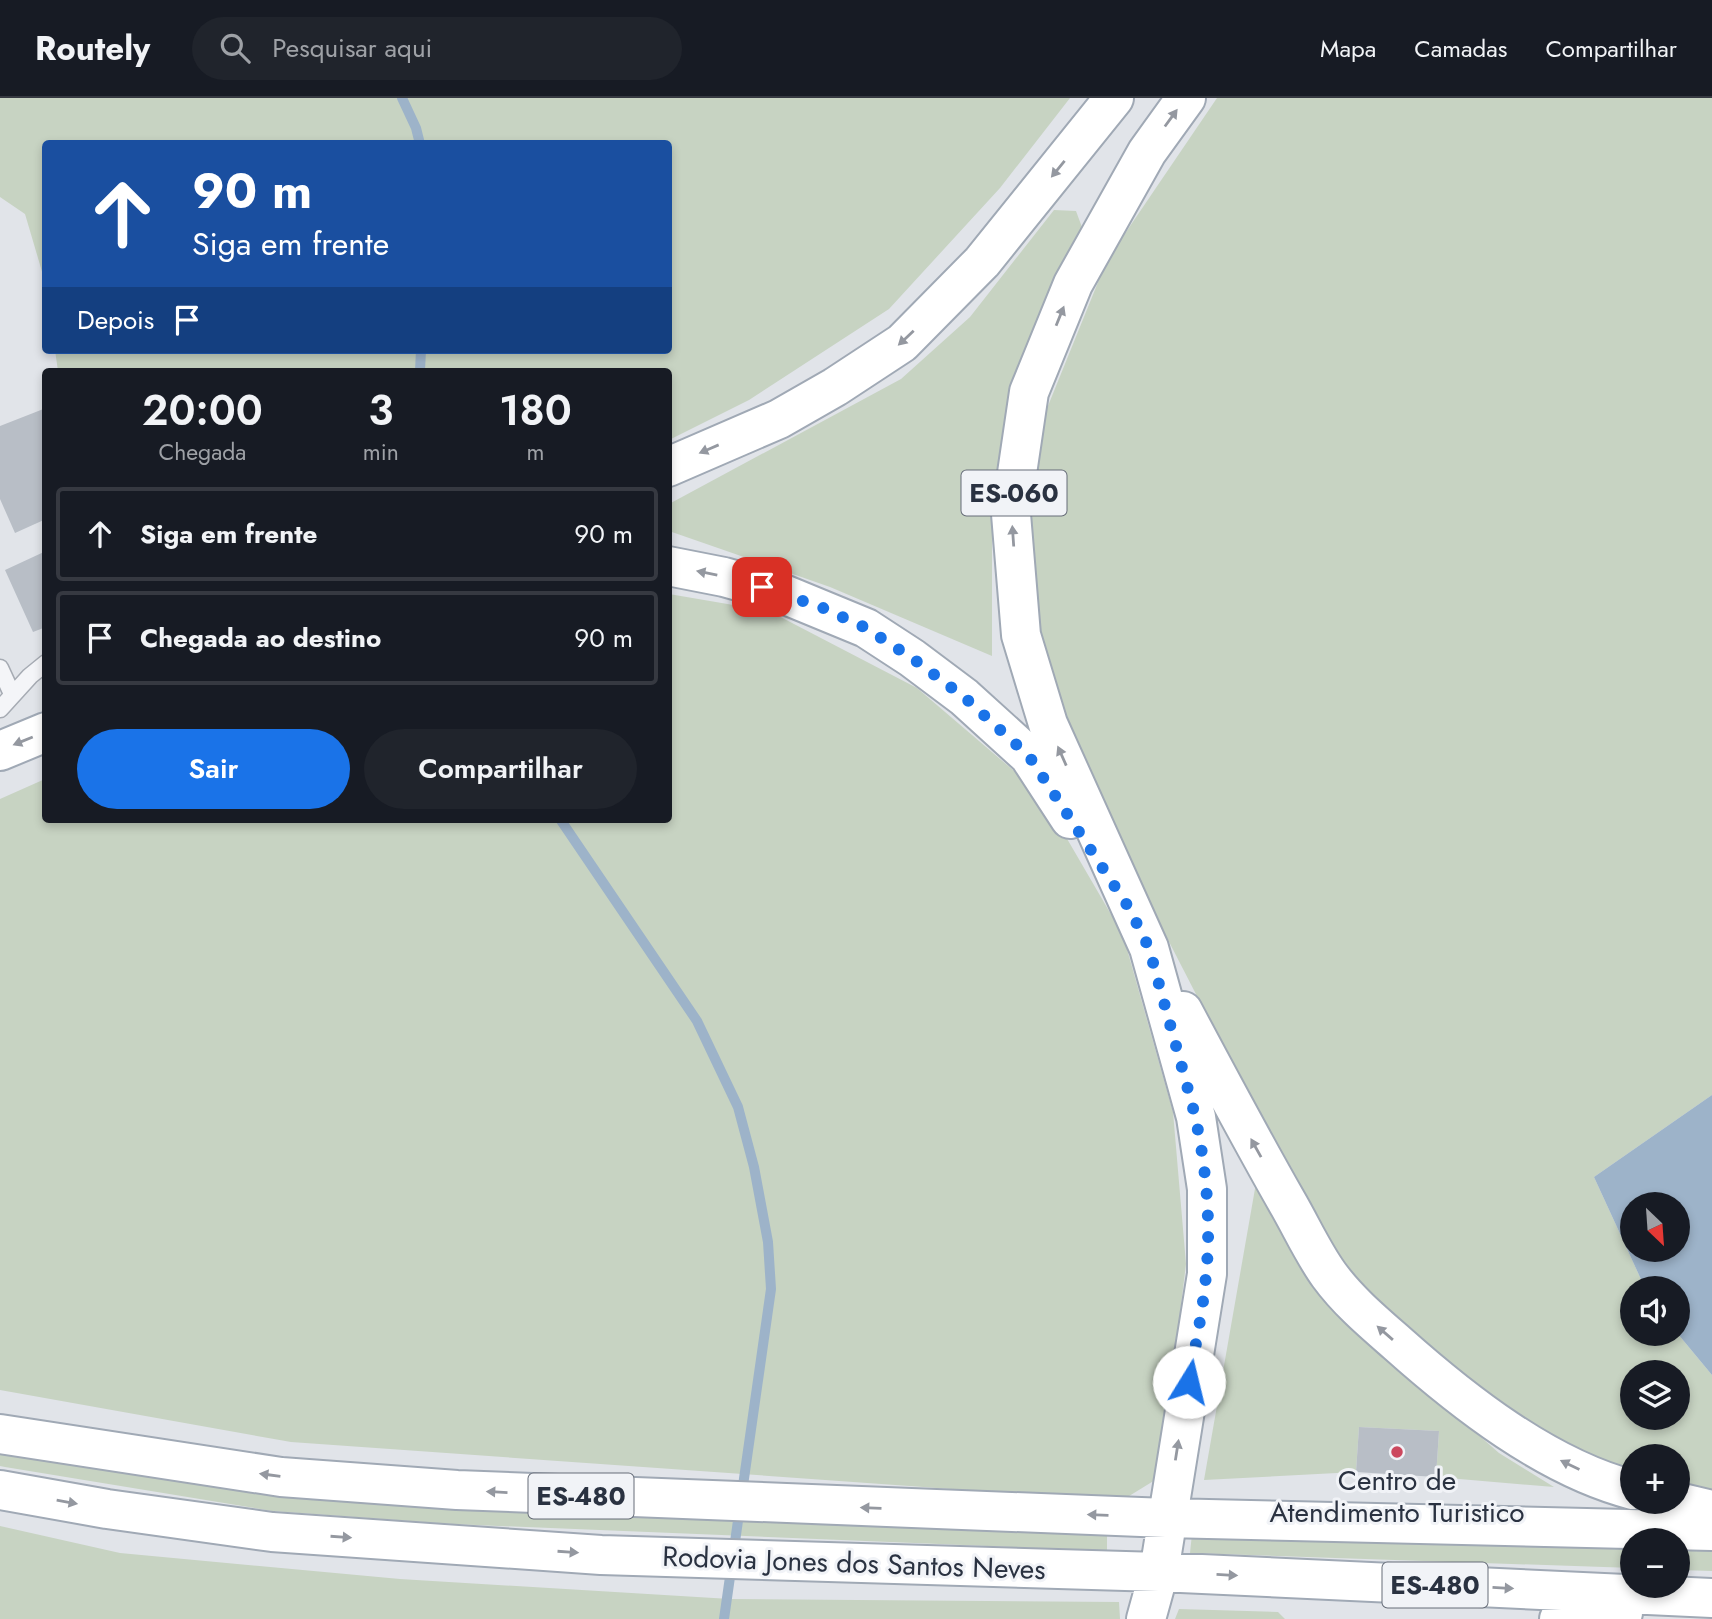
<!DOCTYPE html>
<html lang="pt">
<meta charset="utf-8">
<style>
:root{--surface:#171b24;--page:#20242c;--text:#f1f3f6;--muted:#9ea1a6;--line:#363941;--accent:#1a73e8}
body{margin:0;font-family:Jost,sans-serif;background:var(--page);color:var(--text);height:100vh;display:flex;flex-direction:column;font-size:26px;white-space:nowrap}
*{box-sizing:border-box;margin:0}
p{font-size:23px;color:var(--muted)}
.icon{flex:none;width:38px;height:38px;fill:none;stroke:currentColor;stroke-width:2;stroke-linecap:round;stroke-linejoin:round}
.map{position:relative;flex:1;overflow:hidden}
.drawer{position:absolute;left:42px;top:270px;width:630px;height:455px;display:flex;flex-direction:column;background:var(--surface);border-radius:7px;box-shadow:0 4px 10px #0003}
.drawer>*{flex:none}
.hud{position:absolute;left:42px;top:42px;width:630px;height:214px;border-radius:7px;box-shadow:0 4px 10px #0003;background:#1a4fa0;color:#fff;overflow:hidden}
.needle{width:46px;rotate:155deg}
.tools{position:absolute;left:1620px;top:1094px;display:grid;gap:14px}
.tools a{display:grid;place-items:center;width:70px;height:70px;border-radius:50%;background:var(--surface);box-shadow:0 4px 10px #0003;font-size:35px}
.pin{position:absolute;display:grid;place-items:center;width:60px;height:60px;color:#fff;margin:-30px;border-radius:14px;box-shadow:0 4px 10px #0006}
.me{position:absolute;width:77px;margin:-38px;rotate:9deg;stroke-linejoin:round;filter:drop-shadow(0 0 5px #0008)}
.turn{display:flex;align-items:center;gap:24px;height:147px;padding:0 35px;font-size:32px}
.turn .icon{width:91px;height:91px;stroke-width:2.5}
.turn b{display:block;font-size:49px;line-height:60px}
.then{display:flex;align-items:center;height:66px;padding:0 35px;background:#0003;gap:14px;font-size:26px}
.eta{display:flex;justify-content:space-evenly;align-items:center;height:119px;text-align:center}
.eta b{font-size:42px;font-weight:600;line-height:49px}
.button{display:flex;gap:14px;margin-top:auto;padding:14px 35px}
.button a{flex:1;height:80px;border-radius:42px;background:var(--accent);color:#fff;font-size:28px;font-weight:600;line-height:80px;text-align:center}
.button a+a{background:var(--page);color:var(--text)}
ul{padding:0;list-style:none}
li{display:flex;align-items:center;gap:21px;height:94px;margin:0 14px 10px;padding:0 21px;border:4px solid var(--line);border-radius:7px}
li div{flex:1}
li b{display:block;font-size:26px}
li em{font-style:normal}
header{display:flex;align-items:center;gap:42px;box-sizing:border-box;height:98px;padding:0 35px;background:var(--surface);border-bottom:2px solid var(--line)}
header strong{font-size:33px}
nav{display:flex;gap:38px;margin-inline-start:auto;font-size:24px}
.search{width:490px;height:63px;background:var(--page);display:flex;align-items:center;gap:18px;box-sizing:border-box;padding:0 24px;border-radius:38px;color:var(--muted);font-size:26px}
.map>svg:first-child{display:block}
.green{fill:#c7d3c2;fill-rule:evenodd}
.water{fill:#9db3c9;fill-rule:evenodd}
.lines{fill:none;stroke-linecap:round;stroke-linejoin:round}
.stream{stroke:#9db3c9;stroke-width:10}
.building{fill:#b8bec6}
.service-casing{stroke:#a6abb3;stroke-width:19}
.primary-casing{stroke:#a0a9b5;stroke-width:42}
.service{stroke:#f4f5f8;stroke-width:16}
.primary{stroke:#fff;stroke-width:38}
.oneway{fill:#9498a0}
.route{stroke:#1a73e8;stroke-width:12;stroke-dasharray:0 21.6}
.poi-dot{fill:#cc485e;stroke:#f1f3f7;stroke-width:2.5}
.labels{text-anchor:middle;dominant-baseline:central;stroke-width:6;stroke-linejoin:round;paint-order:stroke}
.shield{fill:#f1f3f7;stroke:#666c78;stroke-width:2}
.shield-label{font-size:26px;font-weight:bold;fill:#2a3241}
.poi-label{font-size:28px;fill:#2a3241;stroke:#f1f3f7}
.street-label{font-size:28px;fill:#2a3241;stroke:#f1f3f7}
</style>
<header>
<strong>Routely</strong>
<div class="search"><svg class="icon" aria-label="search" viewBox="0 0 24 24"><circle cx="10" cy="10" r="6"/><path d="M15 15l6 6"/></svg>Pesquisar aqui</div>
<nav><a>Mapa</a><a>Camadas</a><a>Compartilhar</a></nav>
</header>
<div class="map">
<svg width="1712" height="1521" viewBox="0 0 1712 1521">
<rect width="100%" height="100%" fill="#e1e4e9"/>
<path class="green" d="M0,0H1070L1000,90L889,211L749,302L669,342L668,273H58L55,252H668V46H46L45,195L43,177L25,116L0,99Z
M1217,0H1712V997L1594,1079L1645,1190H1633V1236H1678L1712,1277V1395L1678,1386V1358H1633V1373L1591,1359L1540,1335L1441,1261L1348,1173L1307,1112L1110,729L1060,622L1036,528L1025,442L1033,345L1107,162ZM1633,1274H1678V1320H1633Z
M1054,112L1076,113L1083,132L1002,358L992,442V558L830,489L669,433V406L901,281L970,219Z
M669,496L769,513L917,590L1041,696L1123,837L1173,1014L1186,1166L1160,1379L1121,1403L291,1344L0,1292V701L45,681L46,721H668Z
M1256,1085L1329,1206L1499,1355L1554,1389L1436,1379L1439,1333L1359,1329L1356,1374L1204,1382Z
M0,1348L1107,1432V1453L452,1426L272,1413L5,1369L0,1368Z
M0,1428L120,1455L400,1481L730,1501L1119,1504L1120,1521H0Z
M1192,1436L1633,1450V1470L1190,1455Z
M1678,1451L1712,1453V1473L1678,1472Z
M1179,1511L1278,1514L1285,1521H1175Z"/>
<path class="water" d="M1712,997V1277L1678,1236V1190H1645L1594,1079ZM1633,1106H1678V1152H1633Z"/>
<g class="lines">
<path class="stream" d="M402,0L416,30L420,46
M420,273L421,252
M560,721L697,923L738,1009L754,1069L768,1144L771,1191L724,1521"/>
</g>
<path class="building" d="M46,310V421L15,435L0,401V328Z
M46,453V529L33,534L5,472Z
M1359,1329L1439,1333L1436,1379L1356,1374Z"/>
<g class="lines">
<g class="service-casing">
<path id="service" d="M0,570L12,596
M0,611L30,578L46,565"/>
</g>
<g class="primary-casing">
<path id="primary" d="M668,369L779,321L835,289L902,245L982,164L1114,0
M668,468L724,479L781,495L866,530L912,560L964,599L1029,658L1070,721
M0,653L46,634
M1183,913C1217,977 1251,1041 1287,1104C1301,1128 1313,1155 1329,1177C1348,1203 1373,1224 1397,1245C1462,1303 1547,1370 1633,1392
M0,1336L281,1379L457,1392L1166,1420L1712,1433
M0,1392L107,1411L272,1434L601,1457L1159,1474L1712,1500
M1678,1404L1712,1412
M1146,1521L1159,1474L1207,1176V1091L1196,1019L1149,850L1048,626L1021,537L1011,416L1029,294L1073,186L1147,54L1186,0
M1559,1521L1623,1515"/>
</g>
<use href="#service" class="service"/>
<use href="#primary" class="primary"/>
</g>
<defs><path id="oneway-solid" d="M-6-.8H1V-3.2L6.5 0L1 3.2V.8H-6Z" transform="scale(1.75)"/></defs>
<g class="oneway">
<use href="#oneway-solid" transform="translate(1171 20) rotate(-54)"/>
<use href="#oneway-solid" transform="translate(1058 71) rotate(129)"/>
<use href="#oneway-solid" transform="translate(1060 218) rotate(-68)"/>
<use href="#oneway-solid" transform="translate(906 240) rotate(137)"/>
<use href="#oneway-solid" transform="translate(709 351) rotate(157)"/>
<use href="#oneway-solid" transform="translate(1013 438) rotate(-94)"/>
<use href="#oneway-solid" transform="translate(707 475) rotate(-169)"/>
<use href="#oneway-solid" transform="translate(23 643) rotate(158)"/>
<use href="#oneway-solid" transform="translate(1062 658) rotate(-114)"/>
<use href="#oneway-solid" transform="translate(1256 1050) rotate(-119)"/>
<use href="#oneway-solid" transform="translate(1385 1235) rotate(-139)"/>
<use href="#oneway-solid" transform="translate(1177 1352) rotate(-81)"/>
<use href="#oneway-solid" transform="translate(1570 1367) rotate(-154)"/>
<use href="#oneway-solid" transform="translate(270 1377) rotate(-172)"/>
<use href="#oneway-solid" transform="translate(497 1394) rotate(-177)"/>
<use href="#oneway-solid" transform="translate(67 1404) rotate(10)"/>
<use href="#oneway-solid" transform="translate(871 1410) rotate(-178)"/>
<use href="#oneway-solid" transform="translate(1098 1417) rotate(-178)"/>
<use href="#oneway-solid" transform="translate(341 1439) rotate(4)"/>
<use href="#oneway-solid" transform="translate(568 1454) rotate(4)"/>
<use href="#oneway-solid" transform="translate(1227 1477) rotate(3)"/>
<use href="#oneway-solid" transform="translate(1503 1490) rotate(3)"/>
</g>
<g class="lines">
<path class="route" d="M762,489L823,510L866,530L912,560L964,599L1029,658L1129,810L1149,850L1189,995C1205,1051 1212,1120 1206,1177C1203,1213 1195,1249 1189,1284"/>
</g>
<circle class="poi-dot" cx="1397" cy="1354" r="7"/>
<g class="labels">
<g class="shield">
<rect x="961.5" y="372.5" width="105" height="45" rx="5"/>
<rect x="528.5" y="1375.5" width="105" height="45" rx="5"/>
<rect x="1382.5" y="1464.5" width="105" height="45" rx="5"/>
</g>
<g class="shield-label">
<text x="1014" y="395">ES-060</text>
<text x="581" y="1398">ES-480</text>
<text x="1435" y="1487">ES-480</text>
</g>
<g class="poi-label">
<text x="1397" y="1382">Centro de<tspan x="1397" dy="32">Atendimento Turistico</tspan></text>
</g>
<g class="street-label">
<text transform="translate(854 1465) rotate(2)">Rodovia Jones dos Santos Neves</text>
</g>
</g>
</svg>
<div class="tools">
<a><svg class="needle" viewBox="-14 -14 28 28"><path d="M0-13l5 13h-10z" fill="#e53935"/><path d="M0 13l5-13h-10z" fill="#9ea1a6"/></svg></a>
<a><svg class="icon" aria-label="sound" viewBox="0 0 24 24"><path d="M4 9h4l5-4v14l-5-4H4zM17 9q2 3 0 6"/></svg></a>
<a><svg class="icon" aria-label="layers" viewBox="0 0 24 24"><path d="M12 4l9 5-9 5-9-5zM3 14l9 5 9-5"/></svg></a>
<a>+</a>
<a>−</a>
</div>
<div class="pin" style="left:762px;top:489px;background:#d93025"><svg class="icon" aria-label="arrive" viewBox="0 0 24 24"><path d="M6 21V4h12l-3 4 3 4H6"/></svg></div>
<svg class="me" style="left:1189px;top:1284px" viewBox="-20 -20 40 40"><circle r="19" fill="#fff"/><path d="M0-13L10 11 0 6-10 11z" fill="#1a73e8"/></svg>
<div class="hud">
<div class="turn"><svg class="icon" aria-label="ahead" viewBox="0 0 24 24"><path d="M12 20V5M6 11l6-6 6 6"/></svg><div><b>90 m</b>Siga em frente</div></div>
<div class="then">Depois<svg class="icon" aria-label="arrive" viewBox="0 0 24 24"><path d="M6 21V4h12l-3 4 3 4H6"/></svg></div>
</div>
<section class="drawer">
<div class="eta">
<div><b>20:00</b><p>Chegada</p></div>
<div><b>3</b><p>min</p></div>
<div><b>180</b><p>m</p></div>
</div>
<ul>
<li><svg class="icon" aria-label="ahead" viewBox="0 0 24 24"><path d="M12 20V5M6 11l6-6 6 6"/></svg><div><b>Siga em frente</b></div><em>90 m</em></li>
<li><svg class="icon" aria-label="arrive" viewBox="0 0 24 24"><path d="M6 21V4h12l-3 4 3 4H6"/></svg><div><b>Chegada ao destino</b></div><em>90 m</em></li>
</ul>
<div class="button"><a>Sair</a><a>Compartilhar</a></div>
</section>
</div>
